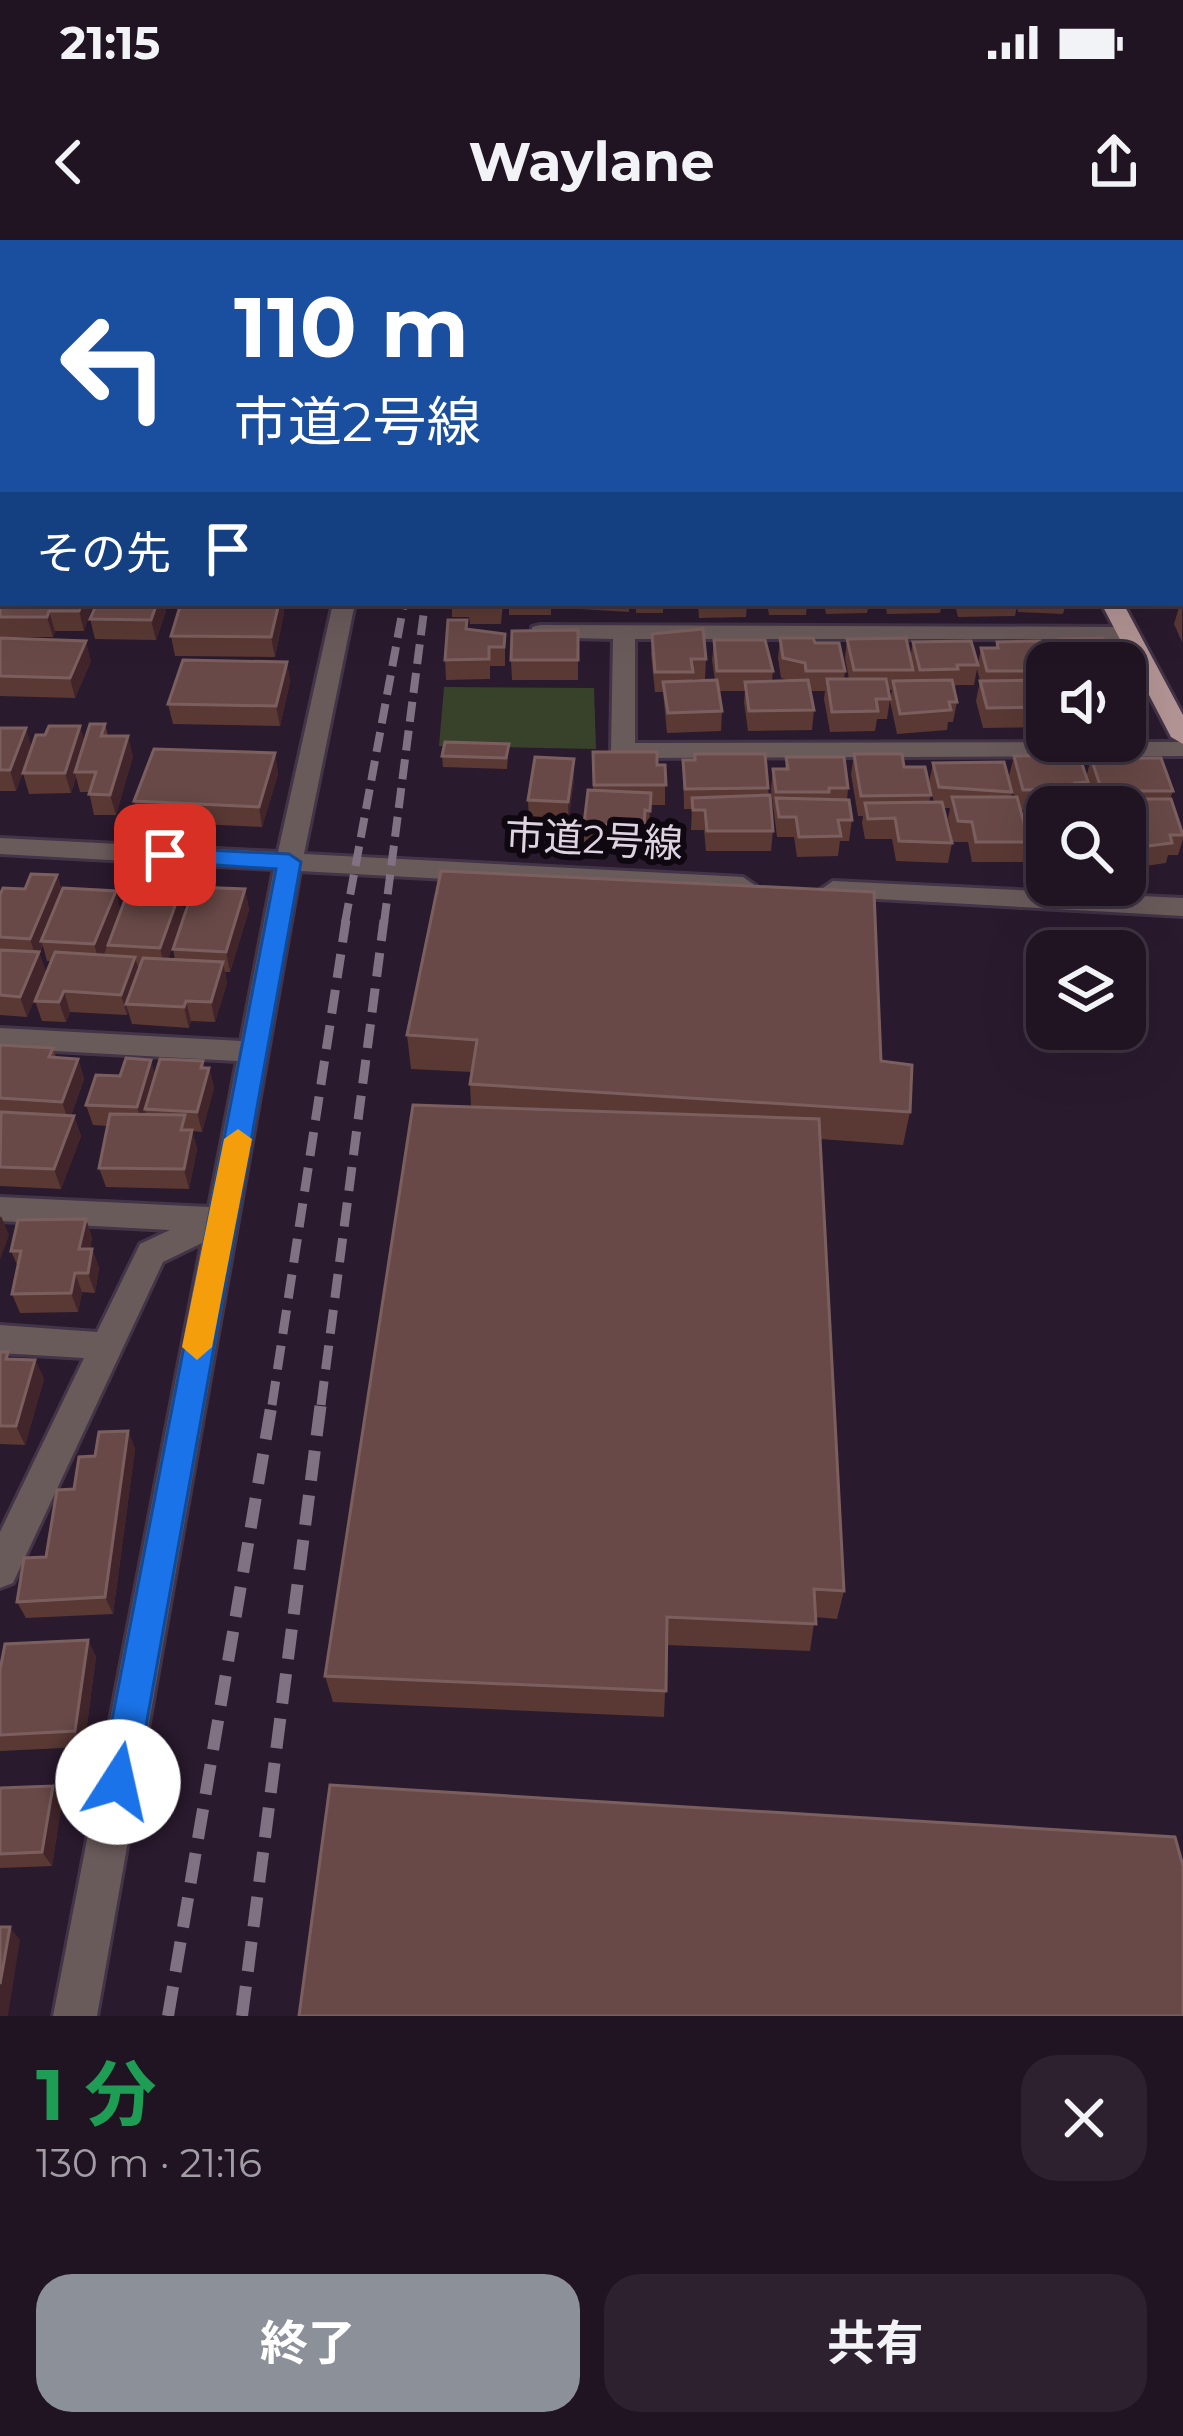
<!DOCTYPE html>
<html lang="ja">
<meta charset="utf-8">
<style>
:root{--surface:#201422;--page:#2d212f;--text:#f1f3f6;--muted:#a29ea5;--line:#3d3340;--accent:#8c9099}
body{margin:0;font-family:Montserrat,"Noto Sans JP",sans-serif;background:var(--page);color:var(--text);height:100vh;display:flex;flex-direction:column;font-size:45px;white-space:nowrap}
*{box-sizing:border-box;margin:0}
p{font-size:39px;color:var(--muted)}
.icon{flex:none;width:66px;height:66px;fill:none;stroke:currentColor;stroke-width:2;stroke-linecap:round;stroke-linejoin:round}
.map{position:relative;height:1776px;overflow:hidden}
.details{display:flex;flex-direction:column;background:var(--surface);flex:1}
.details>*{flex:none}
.banner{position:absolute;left:0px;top:0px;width:1185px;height:366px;box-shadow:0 12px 48px #0002,0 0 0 3px var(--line);background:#1a4fa0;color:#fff;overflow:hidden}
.controls{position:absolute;left:1026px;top:402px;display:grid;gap:24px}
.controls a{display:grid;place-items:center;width:120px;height:120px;border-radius:24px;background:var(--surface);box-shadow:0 12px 48px #0002,0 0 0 3px var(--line);font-size:60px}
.pin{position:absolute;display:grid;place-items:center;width:102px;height:102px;color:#fff;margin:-51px;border-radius:24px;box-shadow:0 6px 18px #0006}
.me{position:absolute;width:132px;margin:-66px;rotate:10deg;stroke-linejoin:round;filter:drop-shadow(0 0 9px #0008)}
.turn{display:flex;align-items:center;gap:42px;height:252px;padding:0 36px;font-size:54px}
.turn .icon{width:156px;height:156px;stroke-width:2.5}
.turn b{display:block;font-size:84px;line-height:102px}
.then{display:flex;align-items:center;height:114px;padding:0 36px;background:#0003;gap:24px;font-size:45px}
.round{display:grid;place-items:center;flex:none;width:126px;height:126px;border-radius:36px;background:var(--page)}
.summary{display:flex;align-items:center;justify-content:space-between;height:204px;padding:0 36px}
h1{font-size:72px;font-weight:700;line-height:90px;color:#1e9e55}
.primary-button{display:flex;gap:24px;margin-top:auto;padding:24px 36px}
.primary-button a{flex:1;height:138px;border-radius:36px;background:var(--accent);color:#fff;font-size:48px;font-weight:700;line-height:138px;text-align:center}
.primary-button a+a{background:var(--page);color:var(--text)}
.status{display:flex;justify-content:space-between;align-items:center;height:84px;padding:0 60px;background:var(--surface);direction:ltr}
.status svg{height:33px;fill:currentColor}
header{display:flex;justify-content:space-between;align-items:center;height:156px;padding:0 36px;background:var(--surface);font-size:54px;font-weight:700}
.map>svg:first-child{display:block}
.green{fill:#38422b}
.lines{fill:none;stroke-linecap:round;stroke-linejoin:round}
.minor-casing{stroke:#433447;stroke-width:6}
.major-casing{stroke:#433447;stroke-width:6}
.minor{fill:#6a5b5b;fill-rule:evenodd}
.major{fill:#b49595;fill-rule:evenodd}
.rail-far2{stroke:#807283;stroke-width:8;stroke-dasharray:20 9;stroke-linecap:butt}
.rail-far1{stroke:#807283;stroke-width:9;stroke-dasharray:24 12;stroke-linecap:butt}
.rail{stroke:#807283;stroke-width:12;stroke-dasharray:30 15;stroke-linecap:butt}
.wall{fill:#5a3934;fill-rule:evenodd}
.shaded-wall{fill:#41252a}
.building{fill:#684947;stroke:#7b5f5f;stroke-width:3}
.route{fill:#1a73e8;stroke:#114b97;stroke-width:3}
.slow{fill:#f59e0b}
.labels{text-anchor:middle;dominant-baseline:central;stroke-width:12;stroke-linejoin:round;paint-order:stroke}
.street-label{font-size:39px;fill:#ded3e1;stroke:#0f0810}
</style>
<div class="status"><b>21:15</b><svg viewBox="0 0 49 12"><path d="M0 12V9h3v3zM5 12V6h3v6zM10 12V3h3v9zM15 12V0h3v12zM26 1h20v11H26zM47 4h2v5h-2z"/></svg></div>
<header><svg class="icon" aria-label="back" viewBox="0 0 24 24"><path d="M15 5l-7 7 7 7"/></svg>Waylane<svg class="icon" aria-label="share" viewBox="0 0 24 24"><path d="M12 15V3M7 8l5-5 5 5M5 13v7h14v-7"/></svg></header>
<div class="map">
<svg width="1183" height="1776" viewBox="0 0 1183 1776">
<rect width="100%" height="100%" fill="#2a1a2e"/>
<path class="green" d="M444,447L594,448L596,509L439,506Z"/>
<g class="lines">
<g class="minor-casing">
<path id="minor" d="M1182,122H1183V134H1182Z
M3,258V270L0,271V259Z
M333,363H355L304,614L743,637L756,646L743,655L300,631L97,1776H53L202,1003L163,1022L13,1343L0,1348V1292L84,1118L0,1113V1085L97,1092L140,1004L170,990L0,981V957L209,967L237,821L0,808V788L241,801L274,629L0,614V598L278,612Z
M540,385L1128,387L1139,394L1136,399H635V503L1183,502V516L623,518L611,511L613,399L532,397V387Z
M833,641L1183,658V676L824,656L820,650Z"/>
</g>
<g class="major-casing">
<path id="major" d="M900,0H916L918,3H902Z
M1101,363H1123L1183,475V504L1171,497Z"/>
</g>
<use href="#minor" class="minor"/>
<use href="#major" class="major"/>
<path class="rail-far2" d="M345,683L404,363
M384,683L425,363"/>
<path class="rail-far1" d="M272,1165L346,680
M321,1165L384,680"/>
<path class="rail" d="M168,1776L272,1162
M242,1776L321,1162"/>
</g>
<path class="wall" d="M40,0H88L86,3H41Z
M92,0H143L142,3H92Z
M143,0H203L202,3H144Z
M205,0H261L260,3H206Z
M286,0H336L335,3H287Z
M344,0H394V2L344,3Z
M499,0H627V3H499Z
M986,0H1057L1056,3H987Z
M3,11V51L0,39V16Z
M0,55H3V150H0Z
M1182,304H1183L1182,402L1174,384L1180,364L1182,363Z
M0,339L3,363H93L84,391H55L53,397H0Z
M181,363H304V366L283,367L284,373L275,417L175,416L171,396Z
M452,363H503L501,384H470L469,377H452Z
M509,363H551V375H509Z
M578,363H629V372L580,369Z
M636,363H671V366H663V373H636Z
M698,363H759L747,364L746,377L699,378Z
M767,363H818H807L806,375H769Z
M824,363H879L869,364L867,373L826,374Z
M885,363H942L940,373L887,374Z
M946,363H1066L1063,374L1018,372L1017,366L1015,376L958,377L955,365H946Z
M166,371L156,400L95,399L90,379Z
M467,380V389L505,394V426H490V439L446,440L445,420Z
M578,390V440H512L511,420Z
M652,394L706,419L705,439H692V441L715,440L712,420L714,400L773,431L772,441H791L781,438L778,418L780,398L815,403L845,431L844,439H849L845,418L847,399L910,418L913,402L978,424L981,408H995L997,402L1047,424L1045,447L1047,454V487L983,488L976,461L980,441L977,429L974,445H956L954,449L957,462L953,482H948L947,490L897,494L890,461L892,450H888L890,459L887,479H877L875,491L830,492L824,459L825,451H810L814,470L812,490L748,491L744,462L745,451H719L722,471L721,491L667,493L663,452H655L651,414Z
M0,398L91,421L75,458L0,456Z
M1059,399L1112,423H1047L1051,407H1057Z
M287,422L290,442L280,486L173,484L168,464Z
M105,484L108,496L133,516L116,575H94L89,552H80L76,537L71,553L29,554L23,533L29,516L16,551H0V488H26L31,508L85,502Z
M509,504L507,529L443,527L442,516Z
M593,512L657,525H665V565H650L649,591H645L644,606L584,604V584L593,551Z
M275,513L278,534L262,587L139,581L134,561Z
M854,514L904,527L931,555L929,562H934L929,543L933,523L1012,552L1011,557H1015L1009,536L1014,516L1086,538L1091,518L1173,551L1170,559L1183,592V599L1178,615H1168L1166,623L1125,629V567H1047V623H1035L1023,579L1025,570H1021L1029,602L1024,622H972L968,602H953L948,578L950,568H944L952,603L948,623L896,621L892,599H865L862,583L863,576H858L851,534ZM1087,543L1092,558H1083Z
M786,517L848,548L847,560L852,580L849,601H840L838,616L797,617L794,597H777L771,549L773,529H785Z
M683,520L768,548L773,591L771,611H706L704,590H691L692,569H684Z
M574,540L568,582L529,580L528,560Z
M57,635L62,651L121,671L129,649L168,719L175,720L173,709L245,649L249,670L230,732H225L227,743L215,782L191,781L189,788L132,784L128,771L127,775L70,772L66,782L42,781L35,761L51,721H47L43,706L39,713L46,732L27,777L0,775V655L25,649Z
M407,795L881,821L910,872L903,905L820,899L844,1351L837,1379L815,1377L810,1411L667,1405L664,1477L333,1462L325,1436L471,867L470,844L472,832L411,829Z
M0,805L53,808L56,817L78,819L84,839L71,876H74L81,896L61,949L0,946Z
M203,821L205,828H209L214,848L202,892L192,891L197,909L189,949L106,947L99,928L108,886L93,885L86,865L120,836L155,834Z
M86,979L92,998L90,1009H92L99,1028L95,1053L82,1052L78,1072L20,1073L12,1054L18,1027L11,1011Z
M0,1112L11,1119L35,1120L44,1139L25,1205L0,1204Z
M128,1191L135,1209L113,1374L26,1378L17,1362L46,1317L74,1249L95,1216Z
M88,1400L96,1417L84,1507L0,1511V1430Z
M0,1548L62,1561L52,1626L0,1628Z"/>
<path class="shaded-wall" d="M82,363H93L84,391L79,371Z
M157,363H164L166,371L156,400L151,380Z
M279,363H282L284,373L275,417L271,397Z
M49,371L55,391L53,397L47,377Z
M86,401L91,421L75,458L70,438Z
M287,422L290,442L280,486L276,466Z
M80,486L86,506L75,532L76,537L71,553L65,533Z
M26,488L32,508L16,551L10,530Z
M128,496L133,516L116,575L110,555Z
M275,513L278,534L262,587L259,567Z
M574,519V540L568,582V562Z
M57,635L63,656L41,701L43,706L39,713L46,732L27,777L20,757L36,718L30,699Z
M245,649L249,670L230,732L226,712Z
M116,651L121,672L100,724L94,704Z
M180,652L185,672L165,729L160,708Z
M135,717L141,737L126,764L128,771L127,775L121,755Z
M223,722L227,743L215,782L211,762Z
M64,751L70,772L66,782L59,762Z
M186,761L191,781L189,788L184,767Z
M78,819L84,839L69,882L62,862Z
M151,820L157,840L145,869L146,875L143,887L137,867Z
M203,821L207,836L209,828L214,848L202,892L197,872Z
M74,876L81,896L61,949L54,929Z
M192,890L197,909L189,949L184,929Z
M1,976L9,995L0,1020V978Z
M86,979L92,998L86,1028L79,1009Z
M92,1009L99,1028L95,1053L88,1033Z
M75,1033L82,1052L78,1072L71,1053Z
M35,1120L44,1139L25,1205L16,1186Z
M128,1191L135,1209L113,1374L105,1357Z
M88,1400L96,1417L84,1507L75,1491Z
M53,1546L62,1561L52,1626L42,1612Z
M10,1687L20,1700L8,1776H0V1744Z"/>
<path class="building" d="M557,0H618L615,3H574Z
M734,0H892L893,3H706V1Z
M1065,0H1094L1095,3H1066Z
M1101,0H1150L1151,3H1102Z
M1163,0H1183V5L1182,3H1164Z
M0,55H3V72H0Z
M3,110V132H0V114Z
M0,339H3V363H82L79,371H49L47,377H0Z
M97,363H157L151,380L90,379Z
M181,363H279L271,397L171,396Z
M448,380H467L466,389L505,394L504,407H489V419L445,420Z
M703,389L706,419H691L693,432H655L652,394Z
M578,390V420H511L512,391Z
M0,398L86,401L70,438L0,436Z
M780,398H813L815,403H839L845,431H806L805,423L783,418Z
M906,398L913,430H854L847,399Z
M1103,398L1112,423H1056L1051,407H1061L1059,399Z
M714,400H765L773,431H717Z
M971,401L978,425H957L958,429L920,430L913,402Z
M1040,401L1047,431H987L981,408H998L997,402Z
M183,420L287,422L276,466L168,464Z
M827,439H886L890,459H876L878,471L832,472Z
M717,440L722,471L668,473L663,442Z
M808,440L814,470L749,471L745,442Z
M952,440L957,462H949L951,470L900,474L893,441Z
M1042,440L1047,454V467L987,468L980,441Z
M90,484H105L101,496H128L110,555L89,554L96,532H75Z
M49,486H80L65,533H23L36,495H45Z
M0,488H26L10,530H0Z
M445,502L509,504L506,518L442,516Z
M154,509L275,513L259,567L134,561Z
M593,512H657V525H665L666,545H594Z
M695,514H765L768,548L685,549L683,520H695Z
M854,514H902L904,527H925L931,555L861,556Z
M1079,515L1088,542L1075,543L1078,549L1023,550L1014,516Z
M535,517L574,519L568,562L528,560Z
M786,517H844L848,548H829V552H776L773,529H788Z
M1091,518H1161L1173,551H1102Z
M1004,522L1012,552L939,547L933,523Z
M588,550L651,553L650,571L645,570L644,586L584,584Z
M770,555L773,591H707L705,570H693L692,558Z
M952,557H1017L1029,602H976L972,582L958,581Z
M776,558L849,560L852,580H838L841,596L799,597L796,577H779Z
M1096,558L1099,567H1047V602H1040L1028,559Z
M1107,559H1171L1183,595H1170L1172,603L1131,608L1125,589V567H1109Z
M942,562L952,603L899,601L895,578L868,579L865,563Z
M441,631L874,652L881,821L912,825L910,872L470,844L477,800L407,795Z
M31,634L57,635L30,699L0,697V655L3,648L25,649Z
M194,647L245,649L226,712L173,709Z
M63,648L116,651L94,704L41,701Z
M129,649L180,652L160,708L108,705Z
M0,710L39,712L20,757L0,755Z
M55,712L135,717L121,755L64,751L59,762L35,761Z
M143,718L223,722L211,762L186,761L184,767L126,764Z
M0,805L53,808L49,817L78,819L62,862L0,858Z
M126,818L151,820L137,867L86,865L96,835L120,836Z
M160,819L203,821L201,828H209L197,872L145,869Z
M413,865L819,879L844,1351L814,1349L816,1384L667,1377L666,1451L325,1436Z
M1,872L74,876L54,929L0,927Z
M110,874L185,875L181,890H192L184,929L99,928Z
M86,979L79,1009H92L88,1033H75L71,1053L12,1054L21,1011H11L18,980Z
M0,1112H8L6,1119L35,1120L16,1186H0Z
M128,1191L105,1357L17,1362L24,1318L46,1317L57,1250L74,1249L79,1217L95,1216L99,1192Z
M88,1400L75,1491L0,1495V1430L5,1404Z
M330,1545L1175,1597L1183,1626V1776H299Z
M53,1546L42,1612L0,1614V1548Z
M0,1687H10L0,1744Z"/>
<path class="route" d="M165,608L289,614L301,622L136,1542L130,1555L118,1560L105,1555L100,1542L276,629L157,621L153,615Z"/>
<path class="slow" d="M238,889L252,899L212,1107L197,1120L182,1107L224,899Z"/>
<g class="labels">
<g class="street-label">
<text transform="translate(594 599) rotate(3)">市道2号線</text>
</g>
</g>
</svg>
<div class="controls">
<a><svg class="icon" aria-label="sound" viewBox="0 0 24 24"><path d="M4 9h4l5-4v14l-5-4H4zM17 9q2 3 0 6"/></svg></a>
<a><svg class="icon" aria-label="search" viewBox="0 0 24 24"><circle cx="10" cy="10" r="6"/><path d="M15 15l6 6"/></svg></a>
<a><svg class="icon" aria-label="layers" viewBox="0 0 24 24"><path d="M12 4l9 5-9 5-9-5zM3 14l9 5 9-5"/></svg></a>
</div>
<div class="pin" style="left:165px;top:615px;background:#d93025"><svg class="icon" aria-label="arrive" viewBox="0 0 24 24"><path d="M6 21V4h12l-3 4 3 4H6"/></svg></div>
<svg class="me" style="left:118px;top:1542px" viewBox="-20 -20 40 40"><circle r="19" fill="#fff"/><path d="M0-13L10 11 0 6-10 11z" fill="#1a73e8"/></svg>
<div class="banner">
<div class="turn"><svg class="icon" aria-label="left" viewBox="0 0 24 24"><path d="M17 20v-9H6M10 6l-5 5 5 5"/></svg><div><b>110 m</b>市道2号線</div></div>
<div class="then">その先<svg class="icon" aria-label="arrive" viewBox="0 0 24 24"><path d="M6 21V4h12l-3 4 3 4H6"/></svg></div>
</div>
</div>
<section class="details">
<div class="summary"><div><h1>1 分</h1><p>130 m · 21:16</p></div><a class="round"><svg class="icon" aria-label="close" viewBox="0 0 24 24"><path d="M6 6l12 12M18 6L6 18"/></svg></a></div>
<div class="primary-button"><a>終了</a><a>共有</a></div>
</section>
